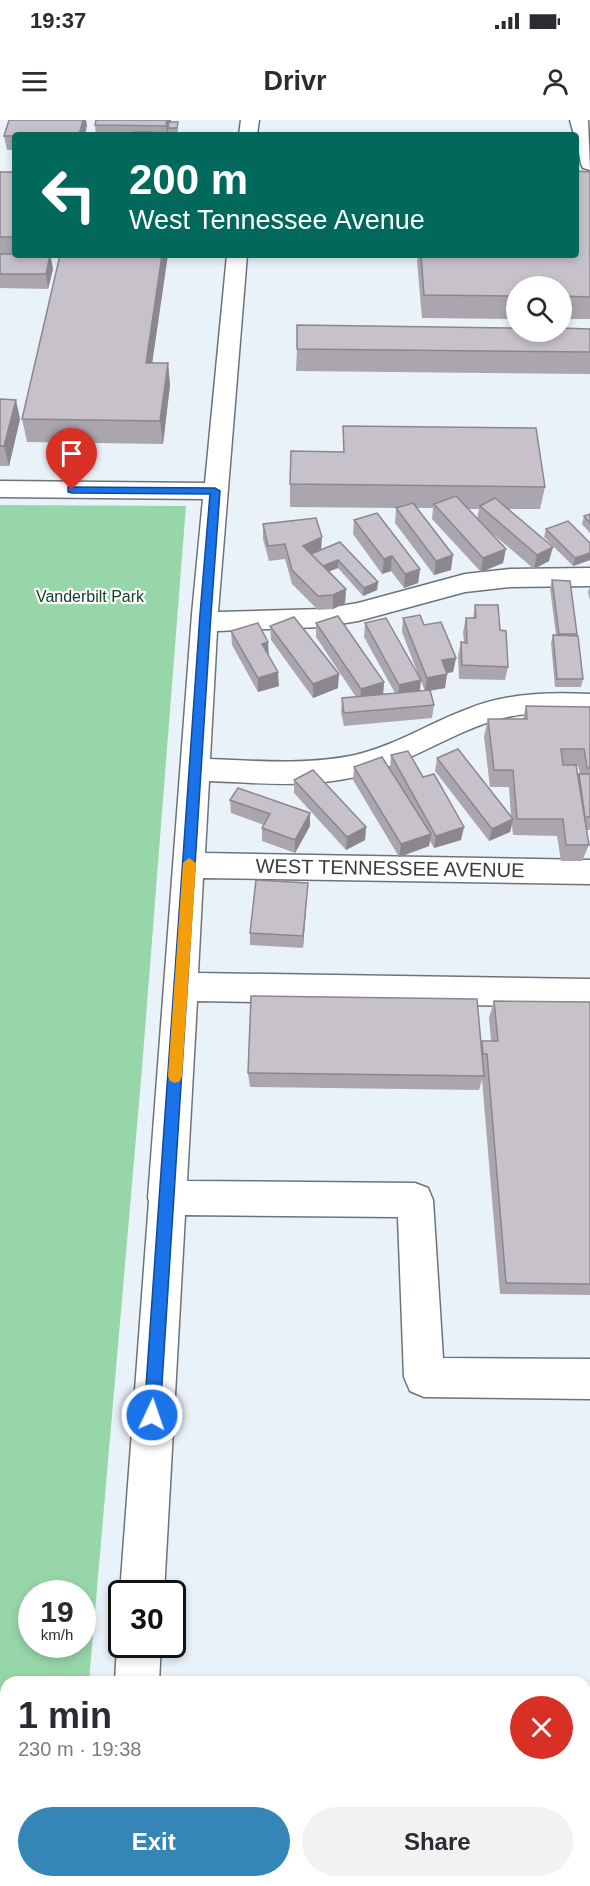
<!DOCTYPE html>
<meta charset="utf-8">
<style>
:root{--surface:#fff;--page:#f2f2f3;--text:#2b2b33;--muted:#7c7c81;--accent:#3386b6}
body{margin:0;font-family:Helvetica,sans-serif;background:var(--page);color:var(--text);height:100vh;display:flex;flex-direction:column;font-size:22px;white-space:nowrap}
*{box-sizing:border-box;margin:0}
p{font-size:20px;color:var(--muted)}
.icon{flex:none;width:33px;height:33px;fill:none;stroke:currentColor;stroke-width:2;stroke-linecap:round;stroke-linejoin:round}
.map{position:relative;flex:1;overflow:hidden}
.drawer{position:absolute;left:0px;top:1556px;width:591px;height:212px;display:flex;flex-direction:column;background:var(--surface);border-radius:18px 18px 0 0;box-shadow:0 3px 9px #0003}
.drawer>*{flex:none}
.top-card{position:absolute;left:12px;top:12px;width:567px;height:126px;border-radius:6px;box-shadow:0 3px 9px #0003;background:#00695c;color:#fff;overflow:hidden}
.buttons{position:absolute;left:506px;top:156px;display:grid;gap:12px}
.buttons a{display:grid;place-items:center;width:66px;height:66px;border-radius:50%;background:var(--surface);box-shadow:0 3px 9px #0003;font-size:30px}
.speed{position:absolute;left:18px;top:1460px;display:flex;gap:12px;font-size:30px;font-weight:700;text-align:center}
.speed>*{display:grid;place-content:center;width:78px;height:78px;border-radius:50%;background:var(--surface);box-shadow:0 3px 9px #0003;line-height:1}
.speed small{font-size:15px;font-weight:400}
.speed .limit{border:3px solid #111;border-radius:9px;background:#fff;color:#111}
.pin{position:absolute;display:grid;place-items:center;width:51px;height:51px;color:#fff;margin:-62px -26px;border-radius:50% 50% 50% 0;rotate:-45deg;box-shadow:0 0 6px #0007}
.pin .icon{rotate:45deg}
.me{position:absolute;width:66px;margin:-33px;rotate:3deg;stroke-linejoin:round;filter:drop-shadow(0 0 4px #0008)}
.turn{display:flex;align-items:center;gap:21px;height:126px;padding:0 18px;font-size:27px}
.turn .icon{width:78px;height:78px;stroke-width:2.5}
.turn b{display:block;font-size:42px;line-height:51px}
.round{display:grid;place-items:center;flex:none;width:63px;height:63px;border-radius:32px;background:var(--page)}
.summary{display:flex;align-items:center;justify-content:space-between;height:102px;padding:0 18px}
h1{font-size:36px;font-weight:600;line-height:45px}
.button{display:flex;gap:12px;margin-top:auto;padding:12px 18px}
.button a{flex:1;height:69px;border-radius:36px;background:var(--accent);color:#fff;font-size:24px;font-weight:600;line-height:69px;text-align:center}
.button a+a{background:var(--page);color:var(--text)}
.status{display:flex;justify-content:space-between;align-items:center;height:42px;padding:0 30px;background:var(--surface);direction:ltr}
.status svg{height:16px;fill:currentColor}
header{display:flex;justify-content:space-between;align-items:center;height:78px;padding:0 18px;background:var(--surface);font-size:27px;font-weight:600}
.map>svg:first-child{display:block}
.green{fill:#97d6a9;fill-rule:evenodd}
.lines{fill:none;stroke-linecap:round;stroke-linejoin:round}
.minor-casing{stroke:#6c747a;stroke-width:3}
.minor{fill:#fff;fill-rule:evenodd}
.wall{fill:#aba6ad;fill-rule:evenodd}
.shaded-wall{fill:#8b878d}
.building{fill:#c7c1c9;stroke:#8b878d;stroke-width:1.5}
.route{fill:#1a73e8;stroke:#114b97;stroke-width:1.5}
.slow{fill:#f59e0b}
.labels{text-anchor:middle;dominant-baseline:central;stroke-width:4.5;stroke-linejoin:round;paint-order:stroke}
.far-park-label{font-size:16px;fill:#0f4324;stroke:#fff}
.street-label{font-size:20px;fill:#3a3d40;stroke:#fff}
</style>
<div class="status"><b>19:37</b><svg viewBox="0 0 49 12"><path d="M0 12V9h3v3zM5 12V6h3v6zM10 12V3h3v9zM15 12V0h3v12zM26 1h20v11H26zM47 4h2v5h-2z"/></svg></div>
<header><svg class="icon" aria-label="menu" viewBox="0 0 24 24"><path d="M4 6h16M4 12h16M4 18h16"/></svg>Drivr<svg class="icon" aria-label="person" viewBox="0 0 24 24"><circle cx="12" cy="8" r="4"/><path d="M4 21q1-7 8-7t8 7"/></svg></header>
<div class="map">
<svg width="590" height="1766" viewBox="0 0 590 1766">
<rect width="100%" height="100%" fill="#eaf2f9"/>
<path class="green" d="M0,385L186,386L142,948L89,1561L6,1562V1761H72L71,1766H0ZM32,1473H82V1524H32Z"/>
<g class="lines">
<g class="minor-casing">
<path id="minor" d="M241,0H259L257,15H239Z
M570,0H588L590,50L583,48L581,44L576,15H574Z
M227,135H247L218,492L322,489L358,483L465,454L510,449L590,448V466L510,467L465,472L358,501L322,507L217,511L210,639C258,641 308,645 355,635C394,626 428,604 465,590C506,573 546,572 590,574V594C561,593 531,591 503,598C452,611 408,645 355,657C307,668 257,663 209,661L205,733L590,740V764L203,758L198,853L590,859V887L197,881L187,1061L415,1063L428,1068L433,1080L443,1238L590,1239V1279L424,1277L410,1271L404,1257L398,1097L185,1095L164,1473H122V1475L120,1473L149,1081L148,1078L192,494L203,379L0,377V361L205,363Z
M122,1513V1524H161L159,1562H115L117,1524Z
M6,1602V1651L0,1654V1605Z
M99,1761H147V1766H99Z"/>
</g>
<use href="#minor" class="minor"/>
</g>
<path class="wall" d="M171,0V2H178V15H96L95,5Z
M87,5L85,15H15V30H7L4,16Z
M0,52H15V135H56V137H51L53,149L48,169L0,168Z
M590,52V199H561V166H516V199L422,198L417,141L418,135H576Z
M590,209V254L296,251L297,229Z
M152,243H168L170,265L163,324L27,322L22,299Z
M0,279L20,299L9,346H0Z
M343,306L545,367L540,389H508L549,441L534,449L487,409L503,443L481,452L432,399L433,388H417L451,450L434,455L395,403L396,388H398L290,387V364L343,332ZM468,389H479L477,399Z
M590,394V413L582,404L584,396Z
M354,400L420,449L418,463L404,468L391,451L382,454L353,414Z
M263,404L321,429L378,462L377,470L363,476L338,448L329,451L346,469L345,483L333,489L318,490L292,464L285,439L269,441L263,419Z
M546,409L590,423V440L573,446L544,417Z
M552,460L577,514V516L583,559L581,567H555L551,523L553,515H556L550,468Z
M590,466V481L588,472Z
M475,485L500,510L508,547L505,560L459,559L458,536L461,522H464L463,512L466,498H473Z
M403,498L424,505L456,538L453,552L447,553L445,568L430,571L434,585L432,598L344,606L341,592L342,578L356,577L316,517V503L384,562L383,574L395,573L364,517L365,503L418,554L402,512ZM421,561L425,571H420Z
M270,506L338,568L313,578L271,520Z
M231,511L269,535L279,566L258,572L232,525Z
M526,586L590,587V710H586L589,725L582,741H561L557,716L513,715L512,705L510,712L489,721L435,651L437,638L511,697L509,667H490L484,617L488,599H523ZM576,646H578L580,654L578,658Z
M391,635L423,657L461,720L434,728L430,721L429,726L399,737L353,660L354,647L390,649Z
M294,660L366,707L365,720L346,730L294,673Z
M230,680L310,693V706L295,733L262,721V708L264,705L231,693Z
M307,775L303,828L250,825V813Z
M494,881L590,882V1175L500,1174L482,960L479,970L250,967L248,953L481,925L482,921H491L489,898Z"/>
<path class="shaded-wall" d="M83,0H86L87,5L85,15H79Z
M167,0H171L170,8H168V15H167L166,6Z
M50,135L53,149L48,169L46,154Z
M162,135H168L149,265L146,243Z
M168,243L170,265L163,324L160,301Z
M16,280L20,299L9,346L4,326Z
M322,417L321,432L311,436L303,426Z
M553,427L549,441L534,449L537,435Z
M506,429L503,443L481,452L483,438Z
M590,433V440L573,446L575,438Z
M453,435L451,450L434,455L436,441Z
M392,436L391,451L382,454L384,439Z
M338,440V448L320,455V447Z
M420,449L418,463L404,468L405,454Z
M378,462L377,470L363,476L364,468Z
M346,469L345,483L333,489V475Z
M268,522L269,536L262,524Z
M456,538L453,552L440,554L442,540Z
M278,552L279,566L258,572V558Z
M339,554L338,568L313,578V564Z
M447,554L445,568L425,571L427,558Z
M421,560L419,573L398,579L399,565Z
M384,562L383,576L360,583L361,569Z
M310,693V706L295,733V720Z
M513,699L510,712L489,721L492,709Z
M366,707L365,720L346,730L347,717Z
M464,707L461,720L434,728L436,716Z
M431,714L429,726L399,737L401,724Z
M308,763L307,775L303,828V816Z"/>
<path class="building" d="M9,0H83L79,15L4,16Z
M96,0H167L166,6L95,5Z
M169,2H178L177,8H168Z
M134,12H152L151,15H133Z
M576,51L590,52V177L561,176V166H516V176L424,175L421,135H576Z
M0,52H15V117H0Z
M0,134H15V135H50L46,154H0Z
M60,135H162L146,243H168L160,301L22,299Z
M297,205L516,208V212H561V208L590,209V232L297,229Z
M0,279L16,280L4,326H0Z
M343,306L536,308L545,367L290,364L291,331L344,332Z
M456,376L506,429L483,438L434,384Z
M495,378L553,427L537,435L480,386Z
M413,383L453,435L436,441L396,388Z
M377,393L420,449L405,454L392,436L384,439L354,400Z
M590,394V403L584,396Z
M316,398L322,417L303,426L346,469L333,475L318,476L292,450L285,424L268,426L263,404Z
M568,401L590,423V433L575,438L546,409Z
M340,422L378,462L364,468L338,440L323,446L311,434Z
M552,460L570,461L577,514H559Z
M475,485H498L500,510L506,511L508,547L462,545L461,522L467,523L466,498H476Z
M420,495L424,505L441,502L456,538L442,540L447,554L427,558L403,498Z
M338,496L384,562L361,569L316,503Z
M294,497L339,554L313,564L270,506Z
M386,498L421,560L399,565L365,503Z
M258,503L268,522L262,524L278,552L258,558L231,511Z
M553,515L578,516L583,559H557Z
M430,570L434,585L344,593L342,578Z
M526,586L590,587V648H587L584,629H561L563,645H576L589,725H566L563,699H517L513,650H494L488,599H527Z
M458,629L513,699L492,709L437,638Z
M408,631L423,657L434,654L464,707L436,716L391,635Z
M382,637L431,714L401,724L354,647Z
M313,650L366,707L347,717L294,660Z
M579,654H590V697H585Z
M238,668L310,693L295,720L262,708L270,694L230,680Z
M256,760L308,763L303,816L250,813Z
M251,876L477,879L484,956L248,953Z
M494,881L590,882V1164L506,1163L487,934H483L482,921H498Z"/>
<path class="route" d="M68,367L215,368L220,371L211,494L160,1295L158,1301L152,1304L146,1301L144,1295L200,494L210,374L72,373L68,372Z"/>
<path class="slow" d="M189,738L196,743L182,956L180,961L175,963L170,961L168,956L183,743Z"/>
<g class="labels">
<g class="far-park-label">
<text x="90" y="476">Vanderbilt Park</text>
</g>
<g class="street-label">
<text transform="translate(390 748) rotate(1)">WEST TENNESSEE AVENUE</text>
</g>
</g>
</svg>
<div class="buttons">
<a><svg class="icon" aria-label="search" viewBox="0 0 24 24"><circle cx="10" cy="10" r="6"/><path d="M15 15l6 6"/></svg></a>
</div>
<div class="speed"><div>19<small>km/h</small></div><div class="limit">30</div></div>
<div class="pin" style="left:72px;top:370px;background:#d93025"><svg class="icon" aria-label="arrive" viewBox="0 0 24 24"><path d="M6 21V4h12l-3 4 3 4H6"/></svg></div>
<svg class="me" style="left:152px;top:1295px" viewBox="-20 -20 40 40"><circle r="17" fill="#1a73e8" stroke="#fff" stroke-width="3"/><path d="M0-11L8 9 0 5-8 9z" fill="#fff"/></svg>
<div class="top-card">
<div class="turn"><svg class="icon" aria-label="left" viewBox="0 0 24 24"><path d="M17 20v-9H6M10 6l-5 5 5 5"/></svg><div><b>200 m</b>West Tennessee Avenue</div></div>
</div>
<section class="drawer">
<div class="summary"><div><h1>1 min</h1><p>230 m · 19:38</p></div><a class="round" style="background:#d93025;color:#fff"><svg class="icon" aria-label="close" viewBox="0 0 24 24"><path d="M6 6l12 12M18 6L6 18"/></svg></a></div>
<div class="button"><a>Exit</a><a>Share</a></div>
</section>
</div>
